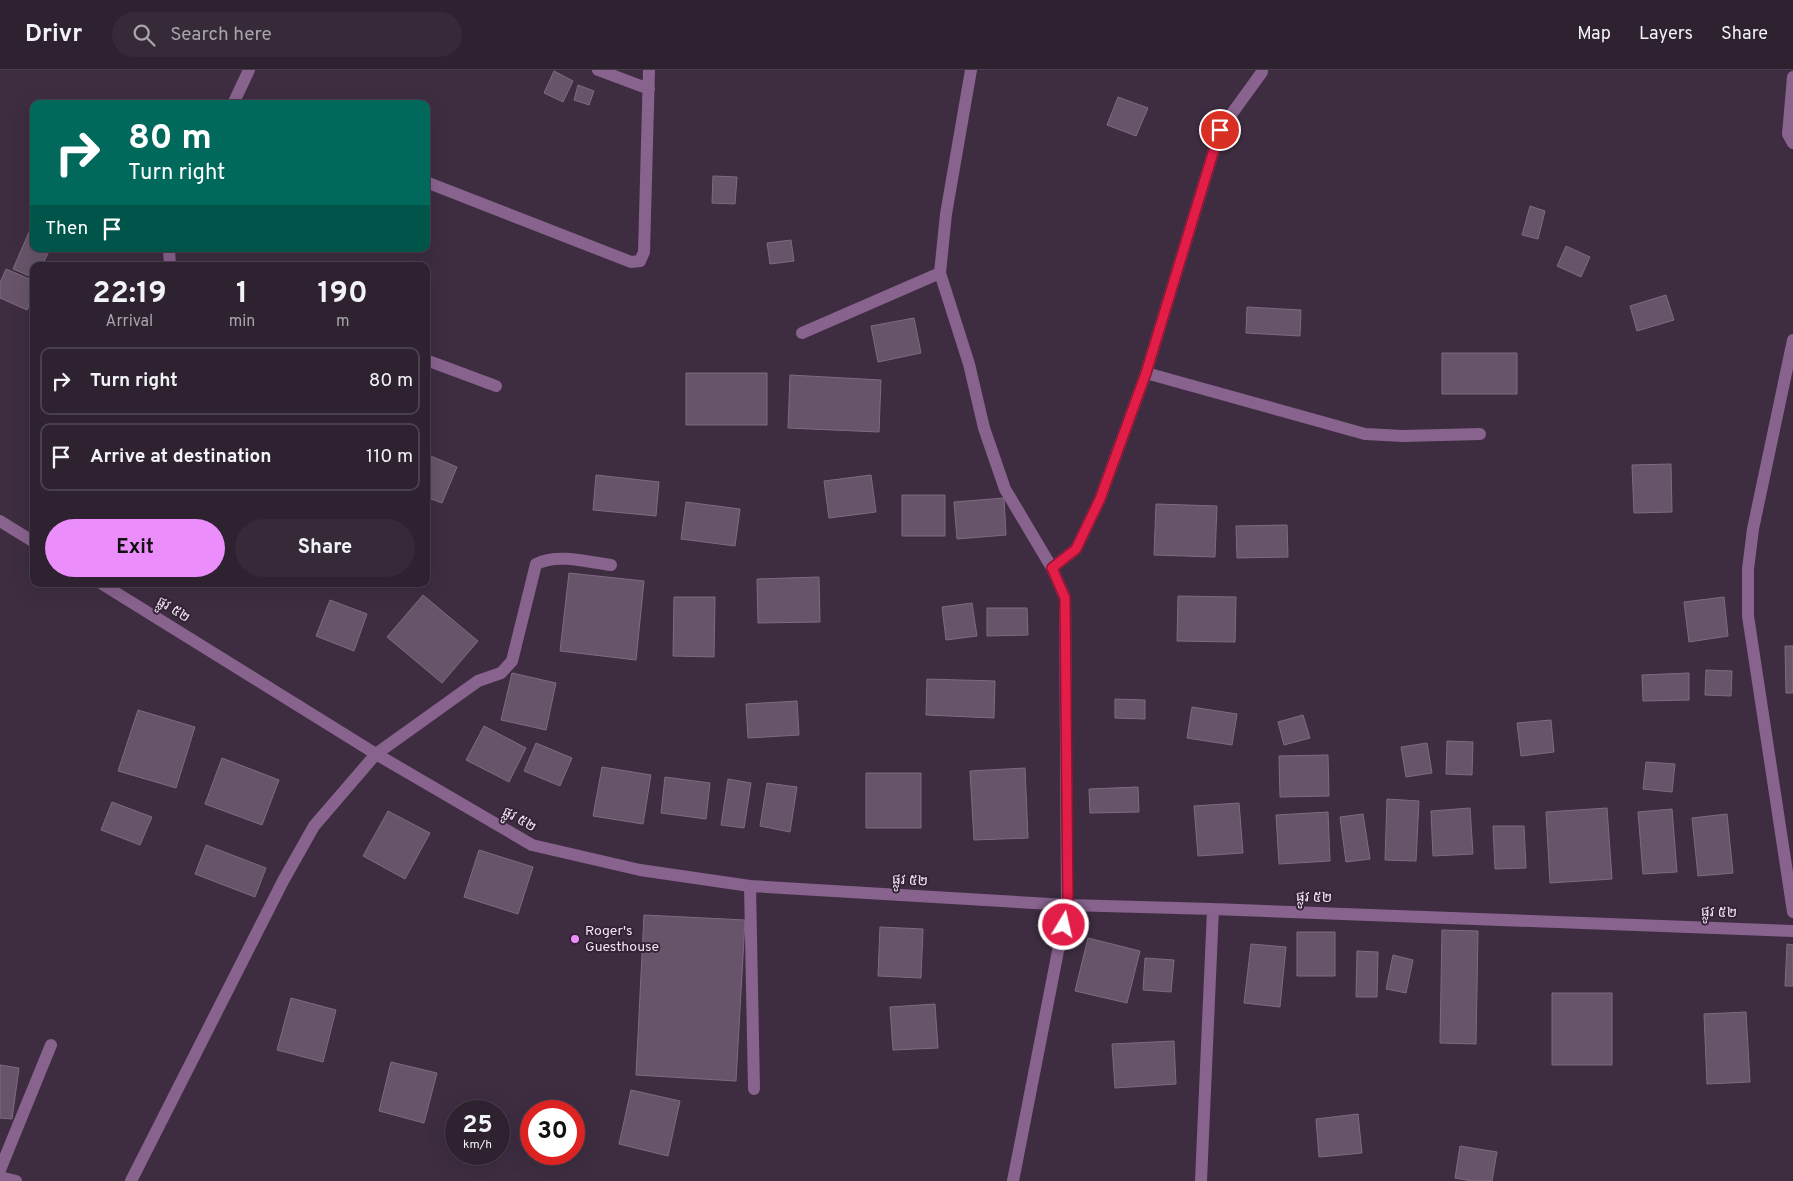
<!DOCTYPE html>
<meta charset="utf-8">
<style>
:root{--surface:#2e2231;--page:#362a39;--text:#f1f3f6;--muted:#a7a4ab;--line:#493f4d;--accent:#eb8dfb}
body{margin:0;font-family:Overpass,"Noto Sans Khmer",sans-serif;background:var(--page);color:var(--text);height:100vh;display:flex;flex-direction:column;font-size:19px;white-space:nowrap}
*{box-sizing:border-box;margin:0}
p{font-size:16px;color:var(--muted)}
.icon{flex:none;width:28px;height:28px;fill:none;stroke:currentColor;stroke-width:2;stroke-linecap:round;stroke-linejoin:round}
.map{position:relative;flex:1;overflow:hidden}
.side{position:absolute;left:30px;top:192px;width:400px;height:325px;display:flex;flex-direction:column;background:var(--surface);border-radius:10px;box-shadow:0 5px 20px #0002,0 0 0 1px var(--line)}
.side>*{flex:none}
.guide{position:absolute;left:30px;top:30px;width:400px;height:152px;border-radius:10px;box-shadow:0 5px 20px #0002,0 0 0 1px var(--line);background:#00695c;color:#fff;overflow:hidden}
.speed{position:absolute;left:445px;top:1030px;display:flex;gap:10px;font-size:25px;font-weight:700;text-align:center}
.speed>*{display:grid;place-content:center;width:65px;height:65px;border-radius:50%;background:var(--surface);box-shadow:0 5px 20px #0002,0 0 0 1px var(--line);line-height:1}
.speed small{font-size:12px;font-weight:400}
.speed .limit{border:8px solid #d22;background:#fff;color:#111}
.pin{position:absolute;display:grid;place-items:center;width:42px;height:42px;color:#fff;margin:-21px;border:2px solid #fff;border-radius:50%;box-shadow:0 1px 5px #0007}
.me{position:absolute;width:55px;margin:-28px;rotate:9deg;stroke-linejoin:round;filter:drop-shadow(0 0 4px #0008)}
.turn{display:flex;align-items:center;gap:18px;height:105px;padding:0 15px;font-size:22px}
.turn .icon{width:65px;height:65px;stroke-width:2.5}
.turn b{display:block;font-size:35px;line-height:42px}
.then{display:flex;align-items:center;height:48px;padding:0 15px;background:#0003;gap:10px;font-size:19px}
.eta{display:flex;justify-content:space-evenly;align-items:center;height:85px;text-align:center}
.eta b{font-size:30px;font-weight:700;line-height:35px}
.action{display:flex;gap:10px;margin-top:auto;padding:10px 15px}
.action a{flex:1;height:58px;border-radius:30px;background:var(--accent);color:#111;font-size:20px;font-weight:700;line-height:58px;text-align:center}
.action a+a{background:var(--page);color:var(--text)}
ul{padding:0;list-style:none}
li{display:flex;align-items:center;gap:15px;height:68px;margin:0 10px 8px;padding:0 5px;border:2px solid var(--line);border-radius:10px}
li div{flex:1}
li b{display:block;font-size:19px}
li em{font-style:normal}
header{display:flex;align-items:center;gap:30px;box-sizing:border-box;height:70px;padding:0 25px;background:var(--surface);border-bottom:1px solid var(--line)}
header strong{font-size:24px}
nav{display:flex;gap:28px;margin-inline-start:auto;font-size:18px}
.search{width:350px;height:45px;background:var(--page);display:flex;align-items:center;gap:12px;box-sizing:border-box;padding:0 18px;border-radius:28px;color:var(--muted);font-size:19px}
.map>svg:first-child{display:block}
.building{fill:#67546a;stroke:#7e6a81}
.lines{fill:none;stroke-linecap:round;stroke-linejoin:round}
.minor{stroke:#88638e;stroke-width:12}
.route-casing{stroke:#92132f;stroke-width:12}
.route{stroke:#e11d48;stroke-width:9}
.poi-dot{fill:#eb8dfb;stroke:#342337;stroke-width:2}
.labels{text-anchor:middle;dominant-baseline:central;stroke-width:4;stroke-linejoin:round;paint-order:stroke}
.street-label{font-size:14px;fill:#f0e4f1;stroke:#342337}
.poi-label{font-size:14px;fill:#f0e4f1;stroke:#342337;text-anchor:start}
</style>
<header>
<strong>Drivr</strong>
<div class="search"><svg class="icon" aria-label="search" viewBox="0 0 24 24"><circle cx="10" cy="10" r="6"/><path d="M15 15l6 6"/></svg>Search here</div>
<nav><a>Map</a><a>Layers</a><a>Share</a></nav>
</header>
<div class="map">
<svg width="1793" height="1111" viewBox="0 0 1793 1111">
<rect width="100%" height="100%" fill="#3e2d41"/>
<path class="building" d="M554,1L573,11L563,32L544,23Z
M578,15L594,21L589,35L574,30Z
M1118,27L1148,38L1136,66L1107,55Z
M713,106L737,107L735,134L712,133Z
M1530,136L1545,141L1538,169L1522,165Z
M33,153L34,179H50L42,196H34V208L13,199Z
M791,170L794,191L770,194L767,173Z
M1566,176L1590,187L1581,207L1557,196Z
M6,199L34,211V223L27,240L0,228V213Z
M1666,225L1674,250L1637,261L1630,236Z
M1247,237L1301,240L1300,266L1246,263Z
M914,248L921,283L878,292L871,256Z
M1442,283H1517V324H1442Z
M686,303H767V355H686Z
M790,305L881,310L879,362L788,358Z
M426,384L457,397L442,433L426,427Z
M1671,394L1672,442L1634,443L1632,395Z
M596,405L659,412L656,446L593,440Z
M871,405L876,442L829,448L824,411Z
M902,425H945V466H902Z
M1004,428L1006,465L957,469L954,432Z
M686,432L740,439L735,476L681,469Z
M1156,434L1217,436L1215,487L1154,485Z
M1287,455L1288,487L1237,488L1236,456Z
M569,503L644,511L636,590L560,581Z
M819,507L820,552L758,553L757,509Z
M423,525L478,571L442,613L387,567Z
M1178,526L1236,527L1235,572L1177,571Z
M674,527H715L714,587L673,586Z
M1724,527L1728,566L1689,572L1684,532Z
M330,530L367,544L354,581L316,566Z
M972,533L977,566L946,570L942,537Z
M987,538H1027L1028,565L987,566Z
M1785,576H1793V623H1786Z
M1706,600L1732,601L1731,626L1705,625Z
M512,603L556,613L546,660L501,650Z
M1689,603V630L1643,631L1642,605Z
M927,609L995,611L994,648L926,645Z
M1115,629L1145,630V649L1115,648Z
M797,631L799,665L748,668L746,634Z
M1192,637L1237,644L1232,675L1187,668Z
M138,640L195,657L176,718L118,701Z
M1303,645L1310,668L1284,675L1278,652Z
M1551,650L1554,682L1521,686L1517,653Z
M484,656L526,678L509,712L466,690Z
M1447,671L1473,672L1472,705L1446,704Z
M536,673L572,688L560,716L524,701Z
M1427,673L1432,703L1406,707L1401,677Z
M1328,685L1329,726L1280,727L1279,686Z
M222,688L279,710L262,755L205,734Z
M1646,692L1675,694L1672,722L1643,719Z
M602,697L651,705L643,754L593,746Z
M1025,698L1028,768L974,770L970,701Z
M866,703H921V758H866Z
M665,707L710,713L706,749L661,743Z
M728,709L751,713L744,758L721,755Z
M767,713L797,717L790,762L760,756Z
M1138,717L1139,742L1090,743L1089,719Z
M1387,729L1419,731L1416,791L1385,790Z
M112,732L152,747L140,775L101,760Z
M1239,733L1243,783L1198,786L1194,736Z
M1470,738L1473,784L1433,786L1431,741Z
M1607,738L1612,809L1550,813L1546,742Z
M1672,739L1677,802L1643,804L1638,742Z
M388,741L430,763L405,809L363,786Z
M1328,742L1330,791L1279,794L1276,745Z
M1363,744L1370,789L1346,792L1340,747Z
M1727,744L1733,803L1698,806L1692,748Z
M1493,756H1524L1526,798L1495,799Z
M206,775L266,798L255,827L195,804Z
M479,780L533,797L518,844L464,827Z
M644,845L745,850L736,1011L636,1005Z
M880,857L923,859L921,908L878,906Z
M1442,860L1478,861L1476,974L1440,973Z
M1297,862H1335V906H1297Z
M1088,868L1140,881L1127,933L1075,921Z
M1251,874L1286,877L1280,937L1244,933Z
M1787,874L1793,875V916H1785Z
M1357,881L1378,882L1377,927H1356Z
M1393,885L1413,890L1406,923L1386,919Z
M1145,888L1174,890L1171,922L1143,920Z
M1552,923H1612V995H1552Z
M291,928L336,940L323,992L277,980Z
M935,934L938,978L893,980L890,937Z
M1746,942L1750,1012L1707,1014L1704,944Z
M1174,971L1176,1014L1115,1018L1112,974Z
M391,992L437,1003L424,1053L379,1041Z
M0,995L19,998L12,1049L0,1048Z
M631,1020L680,1031L668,1086L619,1074Z
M1358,1044L1362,1083L1319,1087L1316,1049Z
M1460,1076L1497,1082L1492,1111H1472L1455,1108Z"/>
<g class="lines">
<path class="minor" d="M598,0L649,19
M971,0L946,144L940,203L969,294L984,358L1005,419L1052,498
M1793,7L1788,64L1793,73
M233,34L249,0
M426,112L631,192L640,191L644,182L649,0
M169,179L170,196
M802,263L940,203
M1793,270L1753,459L1748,499V546L1793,842
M426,290L496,316
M1146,303L1365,364L1403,366L1480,364
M0,451L34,472
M102,514L376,684L532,775L640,800L750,816L1067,835L1213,839L1793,861
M750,816L754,1019
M0,1100L51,975
M0,1107L16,1111
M131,1111L283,811L314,756L376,684L478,611L501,603L512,591L536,494C558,483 587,492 611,495
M1013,1111L1067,835L1065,528L1052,498L1076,479L1100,429L1146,303L1220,60L1262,2
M1201,1111L1213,839"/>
</g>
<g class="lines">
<g class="route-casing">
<path id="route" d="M1064,855L1068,835L1065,528L1052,498L1076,479L1100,429L1146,303L1220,60"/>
</g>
<use href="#route" class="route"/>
</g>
<circle class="poi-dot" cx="575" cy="869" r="5"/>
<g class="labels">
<g class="street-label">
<text transform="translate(173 540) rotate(32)">ផ្លូវ ៥២</text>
<text transform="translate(519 750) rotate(30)">ផ្លូវ ៥២</text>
<text transform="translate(910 811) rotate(3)">ផ្លូវ ៥២</text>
<text transform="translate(1314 828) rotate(2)">ផ្លូវ ៥២</text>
<text transform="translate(1719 843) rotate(2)">ផ្លូវ ៥២</text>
</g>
<g class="poi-label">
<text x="585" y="861">Roger's<tspan x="585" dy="16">Guesthouse</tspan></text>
</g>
</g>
</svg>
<div class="speed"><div>25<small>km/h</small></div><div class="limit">30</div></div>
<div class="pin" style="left:1220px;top:60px;background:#d93025"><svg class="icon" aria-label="arrive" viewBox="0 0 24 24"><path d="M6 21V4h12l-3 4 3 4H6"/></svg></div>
<svg class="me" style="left:1064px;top:855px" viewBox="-20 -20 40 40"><circle r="17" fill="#e11d48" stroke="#fff" stroke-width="3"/><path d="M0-11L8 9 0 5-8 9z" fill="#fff"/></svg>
<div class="guide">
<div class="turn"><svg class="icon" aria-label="right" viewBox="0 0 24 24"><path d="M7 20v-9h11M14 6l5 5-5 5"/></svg><div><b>80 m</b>Turn right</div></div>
<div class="then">Then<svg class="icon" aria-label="arrive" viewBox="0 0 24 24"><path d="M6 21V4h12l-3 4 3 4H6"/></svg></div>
</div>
<section class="side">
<div class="eta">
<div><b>22:19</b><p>Arrival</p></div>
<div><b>1</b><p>min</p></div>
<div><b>190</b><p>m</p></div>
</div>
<ul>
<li><svg class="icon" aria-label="right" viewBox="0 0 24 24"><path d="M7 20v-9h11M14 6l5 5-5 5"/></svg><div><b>Turn right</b></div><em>80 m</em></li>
<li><svg class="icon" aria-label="arrive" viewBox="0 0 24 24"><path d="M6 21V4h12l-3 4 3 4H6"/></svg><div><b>Arrive at destination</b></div><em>110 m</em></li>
</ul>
<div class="action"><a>Exit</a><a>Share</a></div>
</section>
</div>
